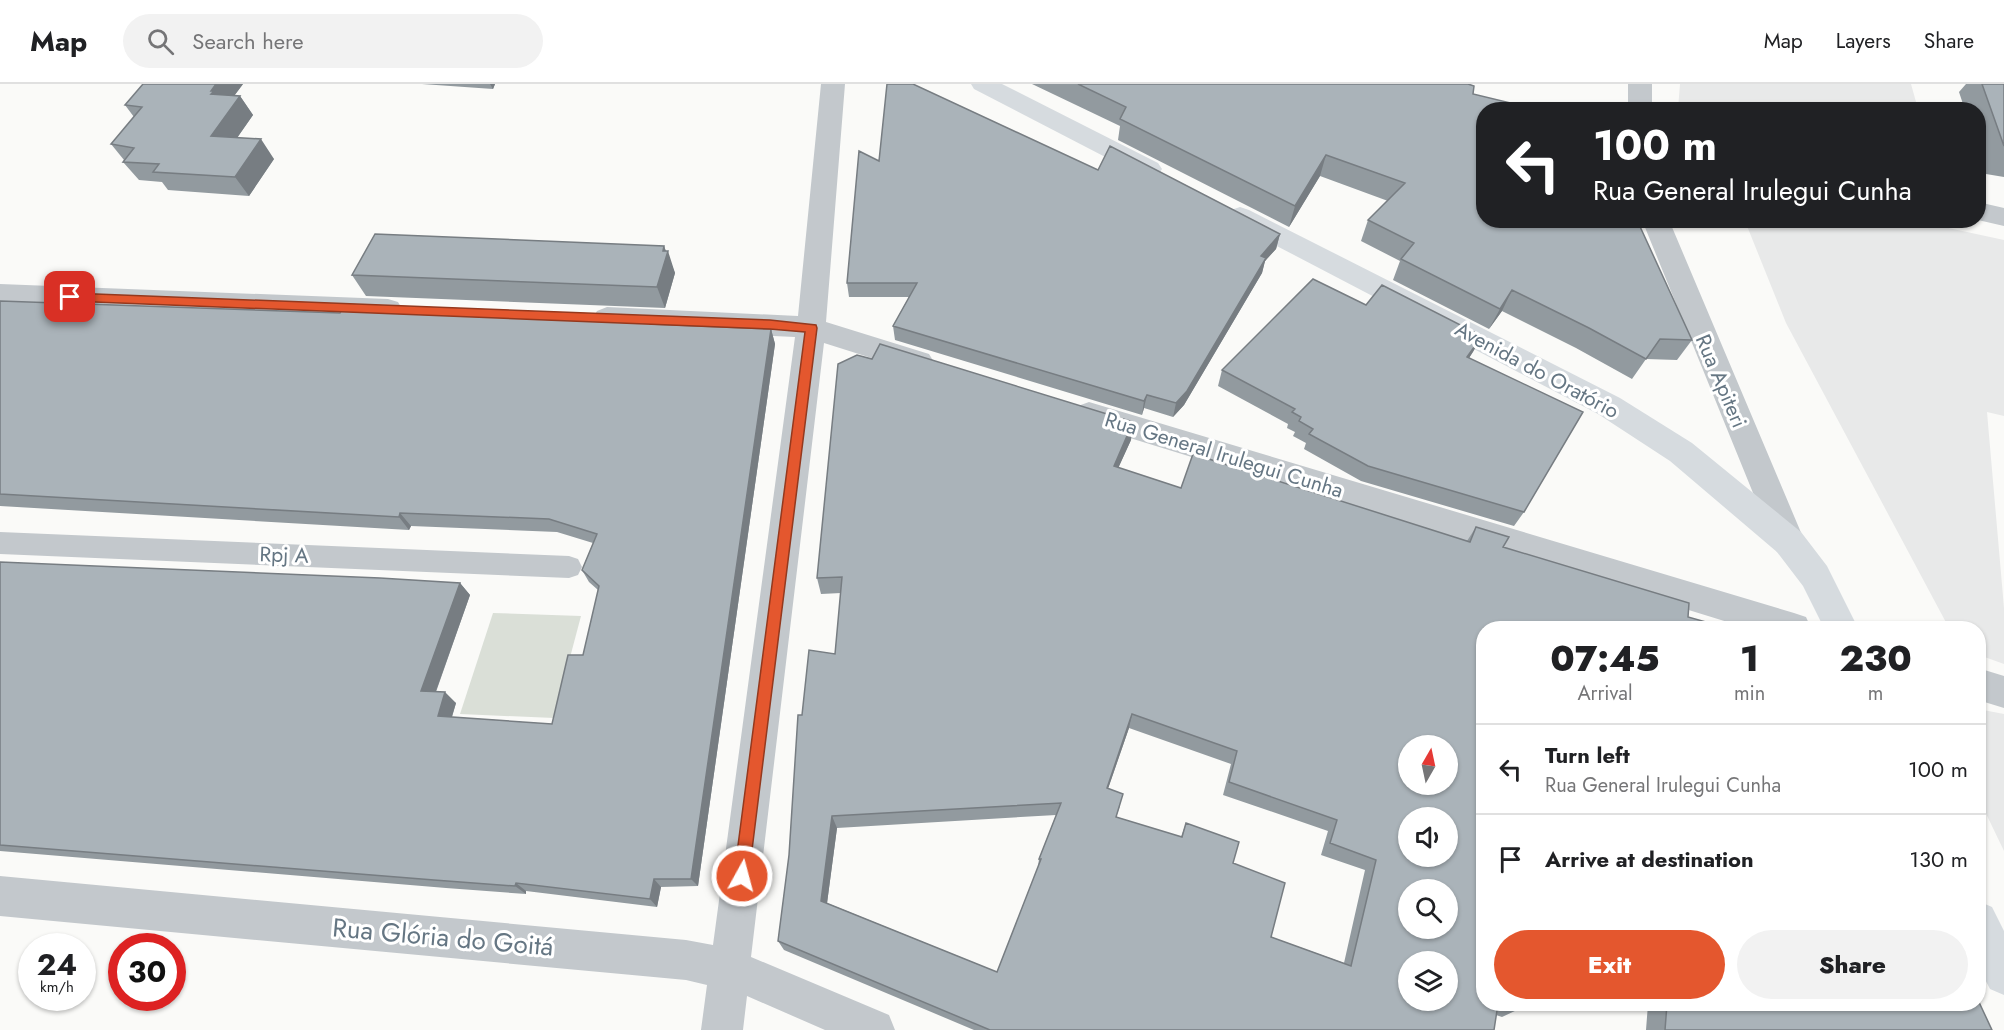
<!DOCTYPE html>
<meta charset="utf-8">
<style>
:root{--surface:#fff;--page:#f2f2f2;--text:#202124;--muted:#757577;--line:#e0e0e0;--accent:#e4572e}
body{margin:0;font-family:Jost,sans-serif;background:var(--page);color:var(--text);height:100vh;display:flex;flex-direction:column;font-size:22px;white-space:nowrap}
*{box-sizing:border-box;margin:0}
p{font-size:20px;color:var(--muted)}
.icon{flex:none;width:33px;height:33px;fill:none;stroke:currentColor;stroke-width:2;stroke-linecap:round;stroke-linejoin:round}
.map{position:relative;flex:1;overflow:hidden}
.panel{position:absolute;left:1476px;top:537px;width:510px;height:390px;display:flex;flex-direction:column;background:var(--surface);border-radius:24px;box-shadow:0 2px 4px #0004}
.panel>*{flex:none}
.banner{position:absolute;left:1476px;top:18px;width:510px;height:126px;border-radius:24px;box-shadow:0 2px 4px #0004;background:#202124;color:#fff;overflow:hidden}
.needle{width:39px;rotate:9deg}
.fabs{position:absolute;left:1398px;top:651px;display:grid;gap:12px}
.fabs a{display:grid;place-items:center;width:60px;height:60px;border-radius:50%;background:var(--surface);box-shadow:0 2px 4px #0004;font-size:30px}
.speed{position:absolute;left:18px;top:849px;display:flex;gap:12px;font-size:30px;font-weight:700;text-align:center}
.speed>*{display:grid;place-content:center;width:78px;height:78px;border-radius:50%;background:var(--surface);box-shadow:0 2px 4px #0004;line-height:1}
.speed small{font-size:15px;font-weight:400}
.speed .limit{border:9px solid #d22;background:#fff;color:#111}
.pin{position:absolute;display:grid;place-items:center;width:51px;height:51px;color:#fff;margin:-26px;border-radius:12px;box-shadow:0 3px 9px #0006}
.me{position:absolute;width:66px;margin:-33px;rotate:7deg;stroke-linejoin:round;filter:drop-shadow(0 0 4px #0008)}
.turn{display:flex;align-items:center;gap:21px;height:126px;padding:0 18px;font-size:27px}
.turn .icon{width:78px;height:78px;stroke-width:2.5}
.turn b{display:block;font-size:42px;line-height:51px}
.eta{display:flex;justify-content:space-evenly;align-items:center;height:102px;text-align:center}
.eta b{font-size:36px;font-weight:800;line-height:42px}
.primary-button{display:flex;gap:12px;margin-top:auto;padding:12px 18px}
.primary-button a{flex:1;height:69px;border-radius:36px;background:var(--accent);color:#fff;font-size:24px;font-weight:800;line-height:69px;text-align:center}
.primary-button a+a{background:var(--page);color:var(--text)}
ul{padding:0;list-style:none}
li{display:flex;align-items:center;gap:18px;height:90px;padding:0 18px;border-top:2px solid var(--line)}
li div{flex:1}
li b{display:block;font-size:22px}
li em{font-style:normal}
header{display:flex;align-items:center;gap:36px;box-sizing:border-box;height:84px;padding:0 30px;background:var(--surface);border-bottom:2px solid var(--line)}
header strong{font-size:28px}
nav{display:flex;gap:33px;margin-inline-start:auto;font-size:21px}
.search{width:420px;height:54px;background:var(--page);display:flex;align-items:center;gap:15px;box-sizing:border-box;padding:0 21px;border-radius:33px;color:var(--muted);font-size:22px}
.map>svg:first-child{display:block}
.built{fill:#e8e9e9}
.green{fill:#dadfd7}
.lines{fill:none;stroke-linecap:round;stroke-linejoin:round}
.service{fill:#c3c8cc;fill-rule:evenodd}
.minor{fill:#c3c8cc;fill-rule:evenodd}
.secondary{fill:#d6dbdf;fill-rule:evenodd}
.wall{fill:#929a9f;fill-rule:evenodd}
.shaded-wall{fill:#777d82}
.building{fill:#aab3b9;stroke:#777d82;stroke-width:1.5;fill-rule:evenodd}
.route{fill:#e4572e;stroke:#94391e;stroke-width:1.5}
.labels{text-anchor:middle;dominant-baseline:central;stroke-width:6;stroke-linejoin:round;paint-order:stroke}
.street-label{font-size:21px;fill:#657683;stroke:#fff}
.near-street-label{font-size:26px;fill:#657683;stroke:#fff}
</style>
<header>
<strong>Map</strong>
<div class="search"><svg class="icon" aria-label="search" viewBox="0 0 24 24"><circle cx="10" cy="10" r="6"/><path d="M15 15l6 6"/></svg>Search here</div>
<nav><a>Map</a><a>Layers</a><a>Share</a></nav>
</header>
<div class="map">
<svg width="2004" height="946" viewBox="0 0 2004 946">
<rect width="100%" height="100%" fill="#fafaf8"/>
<path class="built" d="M1680,0H1911L1918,25H1678Z
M1745,137H1916L2004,156V332L1987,328L2004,524V580L1979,571L1978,544H1949L1786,239Z
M1978,625L2004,630V767L1979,715Z"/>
<path class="green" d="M493,529L581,532L554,634L460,630Z"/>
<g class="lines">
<path class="service" d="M0,448L569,472L578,475L582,483L578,491L569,494L0,470Z"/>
<path class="minor" d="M821,0H845L826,238L929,270L934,278L929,286L919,289L824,259L751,873L889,931L895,946H825L747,912L743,946H701L707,901L686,896L0,832V792L686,856L713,861L795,253L607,245L597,241L593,234L597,227L607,223L798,232Z
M1628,0H1652V26H1628Z
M1978,118L2004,124V142L1978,136Z
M1642,136H1669L1805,458L1801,468L1789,472L1777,468L1773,458Z
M0,200L388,215L398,218L402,225L398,232L388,235L0,220Z
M1089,318L1794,529L1806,533L1811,544H1747L1078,338L1074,330L1078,322Z
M1978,584L2004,592V624L1978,616Z"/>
<path class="secondary" d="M971,0H1002L1158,79L1162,85L1158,91L1149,94L1140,91L974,5Z
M1240,123L1249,126L1620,314L1692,359L1801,448L1827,482L1858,544H1824L1803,502L1777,468L1670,377L1598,330L1231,138L1227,132L1231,126Z
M1978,817L1992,823L2004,847V911L1990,905L1978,882Z"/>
</g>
<path class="wall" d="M243,0L234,12H240L253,31L237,54L274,75L249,112L168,106L162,98L139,96L123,78L124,76L111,60L134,33L125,21Z
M422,0H495L493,5Z
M1032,0H1470L1473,10L1692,256L1677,276L1646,275L1632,295L1576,264L1502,227L1489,245L1393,196L1400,177L1361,157L1368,136L1388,117L1320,92L1289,143L1118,56L1120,42Z
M1966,0H2004V93L1986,90L1978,66V26H1965L1959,8Z
M879,77L1098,86L1280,150L1276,165L1265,177L1262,189L1184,321L1173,333L1144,324L1142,331L895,256L893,242L909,213H849L847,199Z
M664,162L675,189L665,224L366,212L352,191Z
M0,217L771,245L775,260L698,802L661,803L657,823L526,807V810L446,804L0,767V478L460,499L470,511L436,608L456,619L452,633L552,640L583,571L598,506L589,498L582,486L593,459L557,448L411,442L409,446L0,422Z
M1366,221L1482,252L1469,274L1524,428L1514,442L1361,397L1304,365L1306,359L1293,352L1295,348L1287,344L1288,340L1218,302L1222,286Z
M1131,356L1118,384L1181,404L1467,457L1476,443L1503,463L1484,544L1517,920V926L1502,933L1496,931L1494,946H974L784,866L778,857L789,771L802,631L835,570L841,509L821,510L817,494ZM1129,644L1231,680L1223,711L1328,747L1321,771L1365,786L1344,879L1271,853L1233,779L1186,739L1181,753L1116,733L1120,722L1108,705ZM1056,731L1039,775L1038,783L997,888L827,819L837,744Z
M1648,920H1978L1992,946H1646Z"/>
<path class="shaded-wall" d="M216,0H243L225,24L211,10V7Z
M490,0H495L493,5Z
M240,12L253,31L225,71L211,52Z
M261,55L274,75L249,112L235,93Z
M1326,71L1320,92L1289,143L1295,122Z
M1280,150L1276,165L1265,177L1262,189L1184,321L1173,333L1176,319L1261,172Z
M664,162L667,171L668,167L675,189L665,224L657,203Z
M1512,206L1502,227L1489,245L1500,225Z
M771,245L775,260L698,802L691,795Z
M1482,252L1473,268L1459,289L1467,273Z
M1147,311L1144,324L1142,331L1144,317Z
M1133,338L1131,356L1111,400L1114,382Z
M400,429L411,442L409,446L399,433Z
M460,499L470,511L432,618L421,607Z
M445,608L456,619L449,642L438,632Z
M1132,630L1129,644L1104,716L1107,704Z
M832,732L837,744L826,827L821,817Z
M654,795L661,803L657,823L650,815Z
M516,799L526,807V810L515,802Z"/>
<path class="building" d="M143,0H216L211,7H214L211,10L240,12L211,52L261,55L235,93L153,88L159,80L123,78L134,64L111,60L142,23L125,21Z
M887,0H913L1098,86L1110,62L1280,150L1261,172L1266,174L1187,307L1176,319L1147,311L1144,317L893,242L917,199H847L859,67L879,77Z
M1078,0H1468L1474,2L1473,10L1539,26H1484V136H1637L1692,256L1660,255L1646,275L1589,244L1512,206L1500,225L1401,175L1414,159L1368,136L1405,99L1326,71L1295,122L1120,35L1126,23Z
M1982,0H2004V62Z
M375,150L664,162L663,167H668L657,203L352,191Z
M1313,195L1366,221L1382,201L1482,252L1467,273L1583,328L1524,428L1368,382L1309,350L1313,345L1299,337L1301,333L1292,328L1295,325L1222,286Z
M0,217L340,229L344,222L652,235L650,240L771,245L691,795H654L650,815L516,799L515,802L434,796L0,761V478L380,494L460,499L421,607L445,608L438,632L552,640L568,571H583L599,502L582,486L597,450L549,435L400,429L399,433L0,410Z
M880,260L1133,338L1114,382L1181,404L1193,370L1470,458L1476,443L1509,453L1503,463L1689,519L1688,533L1727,544H1484V920H1498L1494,946H990L778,857L789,771L798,631H802L809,566L835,570L842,493L817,494L838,280L857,271L872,275ZM1132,630L1237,667L1229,698L1337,736L1330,759L1376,776L1351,882L1271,853L1285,799L1233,779L1239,758L1186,739L1182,753L1116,733L1123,710L1107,704ZM1408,662H1448V700H1408ZM1061,719L1039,775H1041L997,888L821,817L832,732ZM1408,734H1448V772H1408ZM1408,806H1448V844H1408ZM1408,878H1448V916H1408Z
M1978,916L1992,946H1665L1667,920H1978Z
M1499,920H1517V926Z"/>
<path class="route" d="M70,209L770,236L816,241L817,244L748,798L742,800L737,798L734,792L805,248L770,245L70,217L64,213Z"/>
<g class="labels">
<g class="street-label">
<text transform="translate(1537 286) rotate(28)">Avenida do Oratório</text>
<text transform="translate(1721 297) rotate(67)">Rua Apiteri</text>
<text transform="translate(1224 371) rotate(17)">Rua General Irulegui Cunha</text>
<text transform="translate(284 471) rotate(2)">Rpj A</text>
</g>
<g class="near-street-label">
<text transform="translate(443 853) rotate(5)">Rua Glória do Goitá</text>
</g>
</g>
</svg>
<div class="fabs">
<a><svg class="needle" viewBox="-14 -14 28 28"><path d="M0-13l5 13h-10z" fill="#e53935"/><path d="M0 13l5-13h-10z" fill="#757577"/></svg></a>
<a><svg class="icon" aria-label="sound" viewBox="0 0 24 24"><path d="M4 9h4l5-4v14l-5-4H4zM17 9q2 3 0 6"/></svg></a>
<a><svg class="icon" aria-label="search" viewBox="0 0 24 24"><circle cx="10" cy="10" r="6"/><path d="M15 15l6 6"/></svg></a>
<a><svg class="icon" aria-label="layers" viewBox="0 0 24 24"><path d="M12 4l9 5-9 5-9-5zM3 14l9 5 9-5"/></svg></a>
</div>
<div class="speed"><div>24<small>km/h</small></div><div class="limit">30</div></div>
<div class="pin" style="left:70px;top:213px;background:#d93025"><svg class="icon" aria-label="arrive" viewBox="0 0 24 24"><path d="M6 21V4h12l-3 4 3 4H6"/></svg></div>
<svg class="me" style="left:742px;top:792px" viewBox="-20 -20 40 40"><circle r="17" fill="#e4572e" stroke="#fff" stroke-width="3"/><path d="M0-11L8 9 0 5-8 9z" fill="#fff"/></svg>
<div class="banner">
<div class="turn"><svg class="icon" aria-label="left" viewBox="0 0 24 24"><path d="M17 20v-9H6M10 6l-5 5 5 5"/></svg><div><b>100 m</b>Rua General Irulegui Cunha</div></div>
</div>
<section class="panel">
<div class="eta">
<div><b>07:45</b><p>Arrival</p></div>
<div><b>1</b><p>min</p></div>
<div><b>230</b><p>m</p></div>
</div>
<ul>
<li><svg class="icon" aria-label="left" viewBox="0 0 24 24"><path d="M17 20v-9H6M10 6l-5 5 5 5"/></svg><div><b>Turn left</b><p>Rua General Irulegui Cunha</p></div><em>100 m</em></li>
<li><svg class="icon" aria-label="arrive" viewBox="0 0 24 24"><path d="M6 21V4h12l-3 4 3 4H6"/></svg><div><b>Arrive at destination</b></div><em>130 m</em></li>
</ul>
<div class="primary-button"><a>Exit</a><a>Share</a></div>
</section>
</div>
